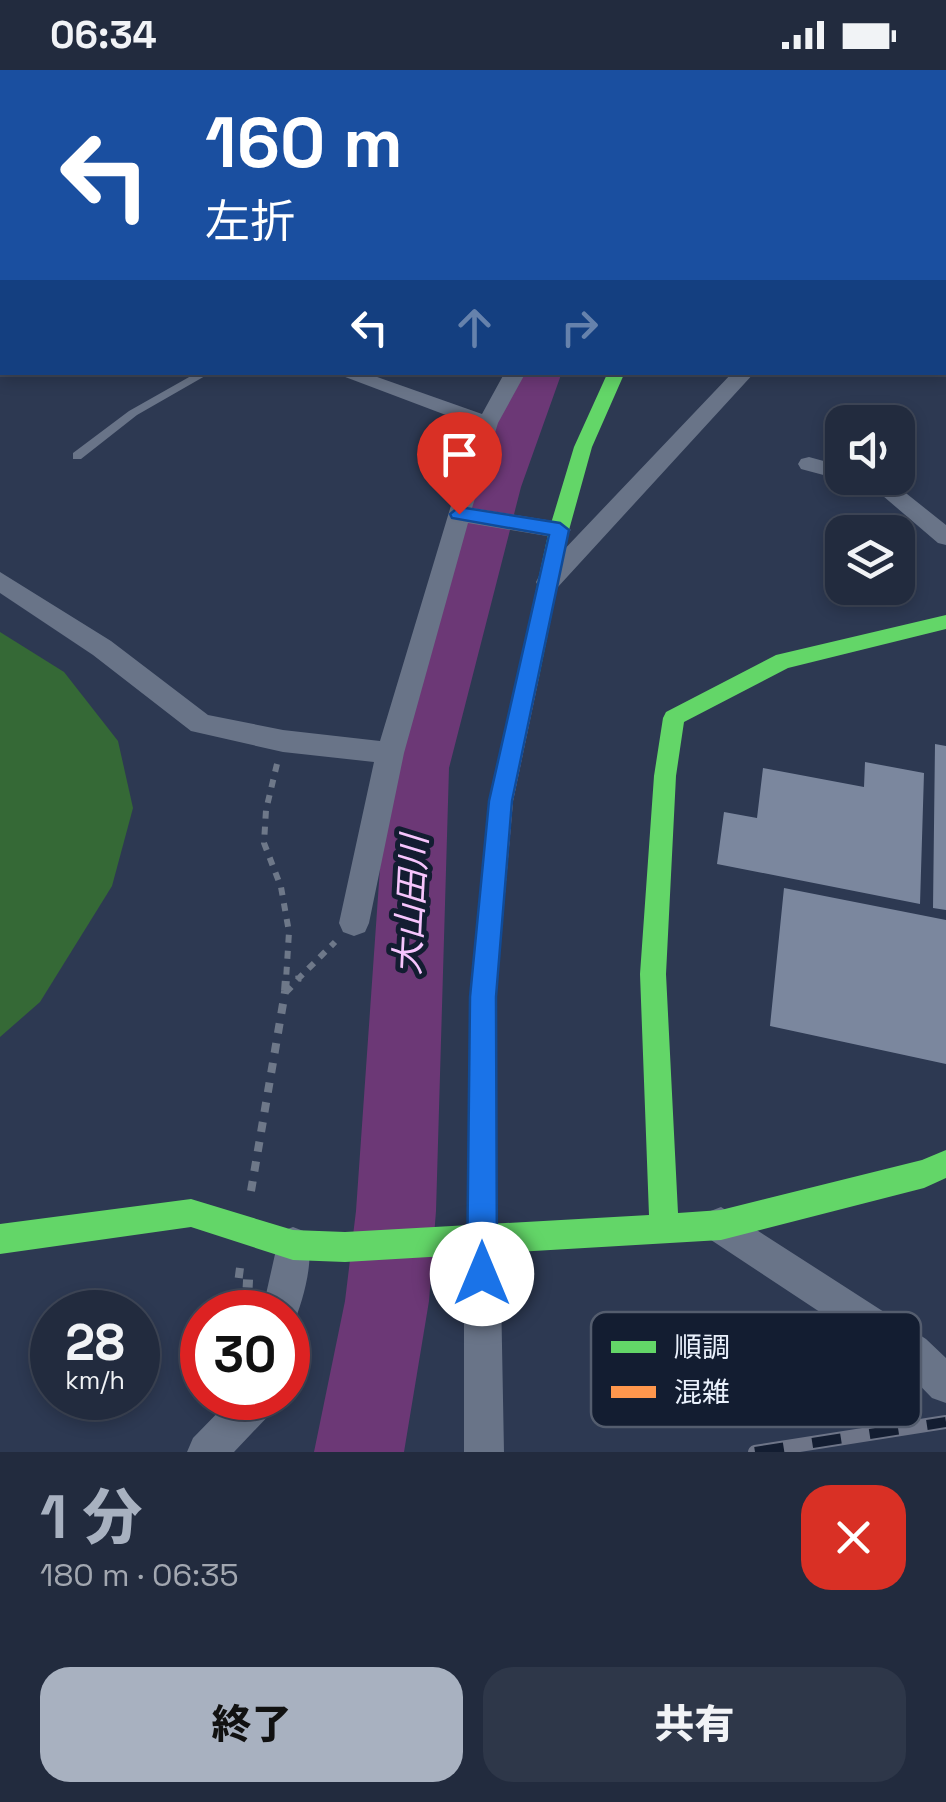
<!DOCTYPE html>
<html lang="ja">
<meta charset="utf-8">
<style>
:root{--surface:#222b3e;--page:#2e3749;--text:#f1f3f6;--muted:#a2a7b0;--line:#3f4758;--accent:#a8b1c0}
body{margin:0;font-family:"Space Grotesk","Noto Sans JP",sans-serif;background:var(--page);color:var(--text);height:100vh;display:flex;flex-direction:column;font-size:38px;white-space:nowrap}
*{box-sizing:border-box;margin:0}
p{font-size:32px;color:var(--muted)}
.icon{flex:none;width:55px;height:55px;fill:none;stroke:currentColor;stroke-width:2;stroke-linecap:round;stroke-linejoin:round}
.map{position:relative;height:1382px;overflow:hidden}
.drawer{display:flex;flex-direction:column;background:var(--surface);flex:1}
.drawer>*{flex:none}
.top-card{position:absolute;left:0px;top:0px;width:948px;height:305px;box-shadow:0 5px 15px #0003,0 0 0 2px var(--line);background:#1a4fa0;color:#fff;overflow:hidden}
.tools{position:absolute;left:825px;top:335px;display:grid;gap:20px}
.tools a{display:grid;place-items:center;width:90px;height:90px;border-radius:20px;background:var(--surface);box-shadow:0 5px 15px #0003,0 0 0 2px var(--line);font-size:50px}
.speed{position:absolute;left:30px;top:1220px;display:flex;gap:20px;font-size:50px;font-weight:700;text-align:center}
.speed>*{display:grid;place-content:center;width:130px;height:130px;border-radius:50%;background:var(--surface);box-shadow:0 5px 15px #0003,0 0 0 2px var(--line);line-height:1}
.speed small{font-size:25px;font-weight:400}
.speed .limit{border:15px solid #d22;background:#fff;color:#111}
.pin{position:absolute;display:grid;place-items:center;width:85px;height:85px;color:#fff;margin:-102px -42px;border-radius:50% 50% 50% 0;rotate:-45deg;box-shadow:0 0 10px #0007}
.pin .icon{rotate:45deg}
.me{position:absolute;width:110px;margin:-55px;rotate:0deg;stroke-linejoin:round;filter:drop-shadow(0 0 8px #0008)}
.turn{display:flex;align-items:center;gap:35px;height:210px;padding:0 40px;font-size:45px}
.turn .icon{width:130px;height:130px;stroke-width:2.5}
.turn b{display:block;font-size:70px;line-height:85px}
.lanes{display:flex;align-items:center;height:95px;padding:0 40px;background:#0003;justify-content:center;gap:50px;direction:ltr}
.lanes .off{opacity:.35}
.round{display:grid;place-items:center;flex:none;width:105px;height:105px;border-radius:30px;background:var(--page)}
.head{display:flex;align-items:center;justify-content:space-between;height:170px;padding:0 40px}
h1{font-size:60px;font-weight:800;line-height:75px;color:var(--accent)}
.action{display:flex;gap:20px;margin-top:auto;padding:20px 40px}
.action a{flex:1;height:115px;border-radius:30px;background:var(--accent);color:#111;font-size:40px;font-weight:800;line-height:115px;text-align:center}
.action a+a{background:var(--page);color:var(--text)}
.status{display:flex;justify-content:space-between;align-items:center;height:70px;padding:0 50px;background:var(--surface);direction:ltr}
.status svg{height:28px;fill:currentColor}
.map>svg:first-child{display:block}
.green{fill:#356936}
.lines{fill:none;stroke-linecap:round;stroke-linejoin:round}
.river{fill:#6c3876;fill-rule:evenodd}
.building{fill:#7b879e}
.path-far1{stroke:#6e7889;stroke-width:6;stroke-dasharray:8 8;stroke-linecap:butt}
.path{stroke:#6e7889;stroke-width:8;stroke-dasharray:10 10;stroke-linecap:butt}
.lane{fill:#697488;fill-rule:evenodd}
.street{fill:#697488;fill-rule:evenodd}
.fast{fill:#63d668;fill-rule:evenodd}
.slow{fill:#ff974d;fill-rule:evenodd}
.rail-casing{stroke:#6e7588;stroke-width:14}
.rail{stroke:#131d31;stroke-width:10;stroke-dasharray:29;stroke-linecap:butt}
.route{fill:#1a73e8;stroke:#114b97;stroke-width:2.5}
.labels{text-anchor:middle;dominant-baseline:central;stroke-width:10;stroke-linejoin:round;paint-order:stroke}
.water-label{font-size:35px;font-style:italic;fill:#f6c5fd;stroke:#131d31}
.key{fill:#131d31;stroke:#545d6e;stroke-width:2.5}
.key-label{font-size:28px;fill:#eaf1fc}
</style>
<div class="status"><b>06:34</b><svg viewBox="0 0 49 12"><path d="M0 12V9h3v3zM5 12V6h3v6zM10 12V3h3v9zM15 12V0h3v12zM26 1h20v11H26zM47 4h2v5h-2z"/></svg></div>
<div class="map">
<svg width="946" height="1382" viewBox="0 0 946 1382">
<rect width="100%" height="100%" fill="#2d3952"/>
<path class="green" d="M0,562L64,602L118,671L133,738L112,816L40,932L0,967Z"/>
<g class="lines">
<path class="river" d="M515,302H562L521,417L449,698L436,1141L429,1231L404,1382H314L345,1231L356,1141L387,698L469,417Z"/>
</g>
<path class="building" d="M935,674L946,676V840L933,838Z
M865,692L924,703L920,834L717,794L724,742L757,748L763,698L864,717Z
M784,818L946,850V994L770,956Z"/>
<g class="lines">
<path class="path-far1" d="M277,694L266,740L264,773L281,817L289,862L286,910
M297,910L335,872"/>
<path class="path" d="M285,921L286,908
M251,1121L285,922L299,908
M240,1198L238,1213L256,1214"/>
<path class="lane" d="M198,302H212L137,345L81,389H73V383L129,341Z"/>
<path class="street" d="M357,0H375L377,2H359Z
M0,117H2V128H0Z
M945,176H946V188H945Z
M0,209L2,210V222L0,221Z
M945,218H946V230H945Z
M332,302H363L482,344L505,302H526L498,353L472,438L559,452L571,460L559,468L468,453L404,683L369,853L365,862L354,866L343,862L339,853L374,692L283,682L191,661L93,585L0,523V502L111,571L208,645L283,660L380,671L475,356Z
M733,302H755L557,518H539L536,512L539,506Z
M809,387L831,393L842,390V404L831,407L801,399L798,394L801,389Z
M862,408H887L946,455V475L938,473Z
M721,1137L926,1269L946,1288V1333L932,1328L900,1295L708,1168L703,1155L708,1142Z
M482,1151L495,1156L500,1169L504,1382H464V1169L469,1156Z
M293,1157L306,1162C316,1187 303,1231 293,1255L288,1257V1242H262L280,1162Z
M232,1328H277L272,1342L234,1382H187L193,1368Z"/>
<path class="fast" d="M608,302H625L592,377L569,460L539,607L528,615L517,607L549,460L574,377Z
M946,545V559L788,598L684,652L676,706L666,904L678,1143L721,1140L922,1090L946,1080V1108L924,1118L721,1170L345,1192L293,1190L191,1157L0,1184V1154L191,1129L293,1160L345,1162L649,1145L640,904L654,706L663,648L666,642L776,585Z"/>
<path class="slow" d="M528,599L539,607L513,731L496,927L497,1169L492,1179L482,1184L472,1179L467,1169L470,927L489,731L517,607Z"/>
<g class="rail-casing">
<path id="rail" d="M755,1382L946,1352"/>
</g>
<use href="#rail" class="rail"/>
</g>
<path class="route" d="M459,437L560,453L569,460L512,731L496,927L497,1204L493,1215L482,1219L472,1215L467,1204L470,927L489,731L549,465L452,448L450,444Z"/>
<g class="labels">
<g class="water-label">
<text transform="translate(411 835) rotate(-87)">大山田川</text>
</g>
</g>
<rect x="591" y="1242" width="330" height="115" rx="15" class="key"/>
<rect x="611" y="1271" width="45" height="12" fill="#63d668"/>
<rect x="611" y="1316" width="45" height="12" fill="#ff974d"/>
<g class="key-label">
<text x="674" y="1287">順調</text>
<text x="674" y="1332">混雑</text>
</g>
</svg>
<div class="tools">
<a><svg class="icon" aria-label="sound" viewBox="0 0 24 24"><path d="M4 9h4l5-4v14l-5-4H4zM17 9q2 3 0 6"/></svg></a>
<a><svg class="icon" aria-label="layers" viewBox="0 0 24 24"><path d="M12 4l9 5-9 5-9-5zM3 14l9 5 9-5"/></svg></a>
</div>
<div class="speed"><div>28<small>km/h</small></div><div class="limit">30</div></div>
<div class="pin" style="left:459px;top:444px;background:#d93025"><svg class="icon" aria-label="arrive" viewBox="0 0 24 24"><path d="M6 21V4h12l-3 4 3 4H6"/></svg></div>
<svg class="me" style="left:482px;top:1204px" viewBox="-20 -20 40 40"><circle r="19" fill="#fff"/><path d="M0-13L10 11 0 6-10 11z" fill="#1a73e8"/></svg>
<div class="top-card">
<div class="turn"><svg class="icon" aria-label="left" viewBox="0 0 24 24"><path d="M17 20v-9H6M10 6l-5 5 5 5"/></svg><div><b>160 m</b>左折</div></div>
<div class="lanes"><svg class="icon" aria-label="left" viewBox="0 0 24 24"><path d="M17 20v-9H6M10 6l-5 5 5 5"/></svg><svg class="icon off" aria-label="ahead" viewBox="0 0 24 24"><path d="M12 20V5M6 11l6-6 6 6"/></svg><svg class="icon off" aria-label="right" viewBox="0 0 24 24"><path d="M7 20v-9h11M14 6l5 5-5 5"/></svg></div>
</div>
</div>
<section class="drawer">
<div class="head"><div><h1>1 分</h1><p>180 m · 06:35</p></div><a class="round" style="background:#d93025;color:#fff"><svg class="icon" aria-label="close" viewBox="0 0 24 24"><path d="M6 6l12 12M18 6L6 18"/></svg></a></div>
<div class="action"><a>終了</a><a>共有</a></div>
</section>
